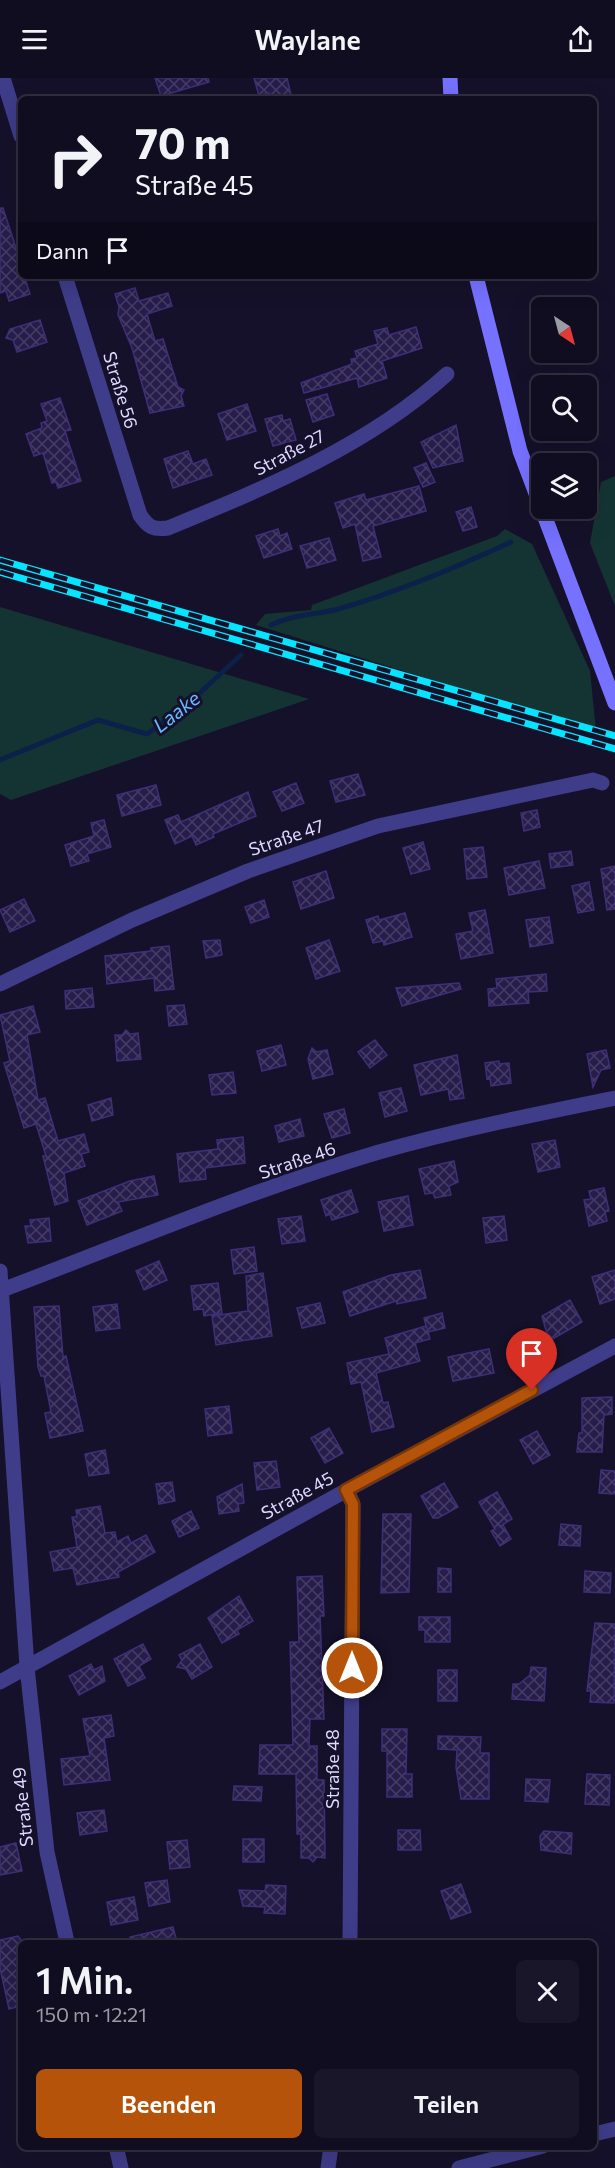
<!DOCTYPE html>
<html lang="de">
<meta charset="utf-8">
<style>
:root{--surface:#100d20;--page:#191629;--text:#f1f3f6;--muted:#9c9ca5;--line:#302d3e;--accent:#b45309}
body{margin:0;font-family:Commissioner,sans-serif;background:var(--page);color:var(--text);height:100vh;display:flex;flex-direction:column;font-size:22px;white-space:nowrap}
*{box-sizing:border-box;margin:0}
p{font-size:20px;color:var(--muted)}
.icon{flex:none;width:33px;height:33px;fill:none;stroke:currentColor;stroke-width:2;stroke-linecap:round;stroke-linejoin:round}
.map{position:relative;flex:1;overflow:hidden}
.panel{position:absolute;left:18px;top:1862px;width:579px;height:210px;display:flex;flex-direction:column;background:var(--surface);border-radius:9px;box-shadow:0 6px 24px #0002,0 0 0 2px var(--line)}
.panel>*{flex:none}
.guide{position:absolute;left:18px;top:18px;width:579px;height:183px;border-radius:9px;box-shadow:0 6px 24px #0002,0 0 0 2px var(--line);background:#100d20;color:var(--text);overflow:hidden}
.needle{width:39px;rotate:144deg}
.controls{position:absolute;left:531px;top:219px;display:grid;gap:12px}
.controls a{display:grid;place-items:center;width:66px;height:66px;border-radius:9px;background:var(--surface);box-shadow:0 6px 24px #0002,0 0 0 2px var(--line);font-size:30px}
.pin{position:absolute;display:grid;place-items:center;width:51px;height:51px;color:#fff;margin:-62px -26px;border-radius:50% 50% 50% 0;rotate:-45deg;box-shadow:0 0 6px #0007}
.pin .icon{rotate:45deg}
.me{position:absolute;width:66px;margin:-33px;rotate:0deg;stroke-linejoin:round;filter:drop-shadow(0 0 4px #0008)}
.turn{display:flex;align-items:center;gap:21px;height:126px;padding:0 18px;font-size:27px}
.turn .icon{width:78px;height:78px;stroke-width:2.5}
.turn b{display:block;font-size:42px;line-height:51px}
.then{display:flex;align-items:center;height:57px;padding:0 18px;background:#0003;gap:12px;font-size:22px}
.round{display:grid;place-items:center;flex:none;width:63px;height:63px;border-radius:9px;background:var(--page)}
.overview{display:flex;align-items:center;justify-content:space-between;height:102px;padding:0 18px}
h1{font-size:36px;font-weight:600;line-height:45px}
.action{display:flex;gap:12px;margin-top:auto;padding:12px 18px}
.action a{flex:1;height:69px;border-radius:9px;background:var(--accent);color:#fff;font-size:24px;font-weight:600;line-height:69px;text-align:center}
.action a+a{background:var(--page);color:var(--text)}
header{display:flex;justify-content:space-between;align-items:center;height:78px;padding:0 18px;background:var(--surface);font-size:27px;font-weight:600}
.map>svg:first-child{display:block}
.green{fill:#143434}
.lines{fill:none;stroke-linecap:round;stroke-linejoin:round}
.stream{stroke:#0b2149;stroke-width:5}
.building{fill:url(#building-cross-hatch);stroke:#3e2f77;stroke-width:1.5}
.minor{stroke:#3f3c89;stroke-width:15}
.secondary{stroke:#7671ff;stroke-width:15}
.rail-casing{stroke:#06e4ff;stroke-width:7}
.rail{stroke:#15112a;stroke-width:4.5;stroke-dasharray:14;stroke-linecap:butt}
.route-casing{stroke:#753606;stroke-width:15}
.route{stroke:#b45309;stroke-width:10}
.labels{text-anchor:middle;dominant-baseline:central;stroke-width:6;stroke-linejoin:round;paint-order:stroke}
.street-label{font-size:18px;fill:#dfdaff;stroke:#15112a}
.water-label{font-size:20px;font-style:italic;fill:#68b8ff;stroke:#15112a}
</style>
<header><svg class="icon" aria-label="menu" viewBox="0 0 24 24"><path d="M4 6h16M4 12h16M4 18h16"/></svg>Waylane<svg class="icon" aria-label="share" viewBox="0 0 24 24"><path d="M12 15V3M7 8l5-5 5 5M5 13v7h14v-7"/></svg></header>
<div class="map">
<svg width="615" height="2090" viewBox="0 0 615 2090">
<defs>
<pattern id="building-cross-hatch" width="8" height="8" patternUnits="userSpaceOnUse" patternTransform="scale(1.5)"><rect width="8" height="8" fill="#271d4b"/><path d="M0 0l8 8M0 8l8-8" fill="none" stroke="#463d66"/></pattern>
</defs>
<rect width="100%" height="100%" fill="#15112a"/>
<path class="green" d="M615,398V528L590,465L601,404Z
M505,451L532,466L590,593L596,653L256,547L265,536L311,532L312,527L497,458Z
M0,529L309,621L11,722L0,716Z"/>
<g class="lines">
<path class="stream" d="M271,547C294,536 318,537 342,530C400,513 457,489 511,464
M0,682L98,642L147,656L181,632L241,577"/>
</g>
<path class="building" d="M155,0H208L209,4L161,18Z
M254,0H287L292,21H270L269,15L259,18Z
M0,130H3L21,185V198H24L30,216L9,223L6,213L0,215Z
M135,210L139,223L168,215L172,228L147,236L155,263L163,261L178,309L184,312L181,318L184,328L150,335L132,270L118,237L119,229L115,216Z
M40,242L47,264L17,274L13,262L6,260L10,251Z
M416,249L422,270L382,283L387,300L359,309L357,300L304,315L301,305L352,286L351,281L357,280L355,273L378,266L374,253L387,250L389,257Z
M327,316L334,337L313,344L306,322Z
M60,320L71,352L65,353L81,403L58,410L56,404L52,405L43,375L34,378L26,356L42,350L41,345L47,343L41,326Z
M247,326L256,353L227,362L218,336Z
M282,337L283,343L290,341L296,362L273,368L265,341Z
M456,347L463,383L433,390L421,364Z
M188,373L193,386L206,381L212,397L173,410L164,381Z
M426,385L435,404L423,409L414,390Z
M419,408L426,433L373,448L381,479L363,483L355,446L343,450L335,425L364,416L366,422Z
M471,429L477,449L463,453L456,434Z
M278,451L280,458L287,455L292,471L264,480L256,458Z
M329,460L336,482L307,490L300,468Z
M358,696L365,717L336,724L330,703Z
M296,705L304,725L282,733L273,714Z
M156,707L161,727L122,738L117,717Z
M248,714L256,738L213,756L214,759L196,767L192,758L175,766L165,742L178,737L181,744Z
M537,732L540,749L524,753L521,735Z
M104,742L111,769L87,776L89,783L71,788L65,767L94,758L91,745Z
M423,764L430,791L411,796L403,770Z
M483,769L487,799L467,801L464,771Z
M571,773L573,787L551,790L549,776Z
M539,783L545,810L509,817L504,790Z
M615,788V831L607,832L601,791Z
M326,793L334,820L301,831L293,804Z
M589,804L594,832L578,835L572,808Z
M24,821L35,843L10,854L0,832Z
M264,822L269,839L251,845L245,829Z
M485,832L493,875L461,881L456,856L473,853L469,835Z
M405,835L412,859L384,867L383,863L373,865L366,842L378,838L379,842Z
M549,839L553,865L530,869L526,842Z
M220,862L222,877L206,880L203,863Z
M329,862L340,893L316,901L306,870Z
M169,868L174,911L155,913L154,900L107,906L105,878L151,873V870Z
M546,896L547,913L528,914L529,925L489,928L488,911L497,910L496,901Z
M459,905L461,911L402,928L396,910Z
M92,910L94,929L66,931L65,913Z
M184,927L187,946L169,948L167,928Z
M33,928L40,954L27,957L38,1022L45,1020L58,1063L84,1056L89,1074L81,1076L85,1088L64,1095L68,1123L55,1127L43,1078H46L36,1046L24,1050L4,985L10,983L0,937Z
M126,952L130,956L138,955L141,981L117,983L115,957H122Z
M375,962L387,977L370,990L358,974Z
M281,967L286,987L262,993L257,973Z
M312,970L317,974L327,972L333,996L313,1001L308,981Z
M606,972L610,990L601,992L593,1009L587,976Z
M457,977L464,1020L450,1022L448,1011L421,1017L414,987Z
M499,983V986L509,985L511,1005L491,1008L490,1000L487,1001L485,985Z
M233,994L236,1015L212,1017L209,997Z
M401,1010L407,1033L385,1039L379,1015Z
M111,1020L113,1037L92,1043L88,1027Z
M344,1031L350,1055L332,1060L324,1036Z
M300,1041L304,1058L279,1064L275,1048Z
M243,1059L245,1085L205,1090L206,1101L180,1104L177,1076L218,1071L217,1062Z
M555,1062L560,1089L538,1094L532,1066Z
M454,1083L458,1104L449,1108L451,1117L435,1120L433,1115L425,1116L419,1091Z
M154,1098L158,1117L118,1124L122,1133L87,1147L78,1123L130,1103Z
M604,1110L609,1133L605,1134L607,1143L589,1148L584,1122L591,1121L589,1113Z
M351,1112L358,1134L332,1142L330,1136L326,1138L321,1122Z
M408,1118L413,1147L384,1153L378,1124Z
M301,1138L305,1163L282,1166L278,1141Z
M504,1138L507,1162L486,1165L483,1140Z
M49,1140L51,1163L28,1165L25,1148H31L30,1142Z
M254,1169L257,1193L234,1196L231,1172Z
M159,1183L167,1202L144,1212L136,1193Z
M420,1192L426,1220L397,1226L396,1223L350,1238L343,1214L391,1197Z
M615,1192V1221L600,1226L592,1199Z
M263,1195L272,1258L216,1267L212,1238L248,1233L246,1198Z
M218,1205L222,1235L204,1238L203,1231L194,1232L191,1208Z
M570,1222L582,1244L549,1263L542,1238Z
M320,1225L325,1245L302,1250L297,1230Z
M117,1226L120,1250L96,1253L93,1229Z
M59,1228L63,1279L66,1278L83,1353L50,1360L45,1335L51,1334L44,1298H41L38,1289L34,1229Z
M442,1235L445,1250L428,1254L430,1261L415,1265L420,1283L376,1295L383,1325L388,1324L394,1349L372,1354L361,1304L351,1306L347,1285L389,1276L385,1260L426,1248L427,1251L424,1240Z
M489,1271L494,1295L453,1303L448,1279Z
M612,1319V1336L604,1337L602,1374H577L579,1355H582V1320Z
M229,1328L232,1355L208,1358L205,1331Z
M329,1350L343,1375L325,1385L311,1360Z
M537,1353L550,1377L533,1386L520,1362Z
M105,1372L109,1395L89,1398L85,1376Z
M276,1383L280,1409L257,1412L254,1385Z
M601,1392L615,1393V1416L599,1415Z
M172,1404L175,1423L159,1426L156,1406Z
M444,1405L458,1429L438,1440H433L421,1418Z
M242,1406L244,1425L238,1426L239,1433L219,1436L217,1419Z
M497,1414L512,1441L499,1449L503,1447L511,1461L500,1468L491,1453L495,1451L479,1424Z
M100,1428L105,1455L115,1454L117,1464L128,1458L131,1465L146,1457L155,1474L118,1494L119,1499L77,1507L73,1490L54,1493L50,1474L77,1469L72,1439H77L76,1432Z
M191,1433L199,1450L179,1459L172,1443Z
M383,1436H411L409,1514L381,1515Z
M561,1446L581,1448L580,1468L559,1467Z
M438,1490L451,1491V1514H438Z
M585,1493L611,1495L610,1515L584,1514Z
M322,1498L324,1538H320L324,1641H310L309,1668H317V1702H324L325,1780L317,1779L313,1784L309,1780H301V1756H297L296,1696H259L260,1667H293L290,1564H299L297,1499Z
M239,1518L253,1543L237,1552L239,1556L222,1565L208,1540Z
M419,1539H450V1564H425V1552H419Z
M595,1545L615,1546L614,1625L590,1624L591,1613H587Z
M143,1566L151,1581L139,1588L145,1600L128,1608L114,1581Z
M200,1566L212,1589L192,1601L186,1591L177,1589L182,1582L179,1577Z
M91,1586L94,1592L102,1588L105,1603L79,1617L69,1598Z
M531,1589L546,1590L544,1623L512,1621L513,1606H519L530,1597Z
M438,1592H457V1623H438Z
M111,1637L114,1658L104,1660L110,1702L64,1707L61,1681L90,1678L83,1641Z
M382,1651H407L406,1696H412V1719H387V1673H382Z
M438,1658L481,1659L480,1675H489V1721H461L456,1689L457,1672L438,1671Z
M587,1696L610,1697L609,1727L585,1726Z
M526,1701L550,1702L548,1724L525,1723Z
M234,1708L262,1709L261,1723L233,1722Z
M104,1732L107,1753L80,1757L77,1735Z
M398,1752H420L421,1772H398Z
M544,1753L572,1755L571,1776L541,1772L540,1758Z
M243,1761H264V1784H243Z
M187,1762L190,1789L170,1791L167,1764Z
M16,1765L22,1793L0,1797V1769Z
M167,1802L170,1824L149,1828L145,1805Z
M461,1806L471,1834L451,1841L441,1813Z
M266,1807L286,1808L285,1836L264,1835L265,1829L243,1828L239,1812L265,1813Z
M134,1819L138,1842L111,1847L107,1824Z
M173,1849L177,1864H131L130,1859Z
M18,1858L21,1862V1928L9,1931L0,1890V1862Z"/>
<g class="lines">
<path class="minor" d="M3,0L21,58
M65,198L140,437C148,449 153,452 168,450C265,410 368,368 447,296
M0,906L132,842L248,793L378,748L593,702L602,705
M0,1193L27,1589L47,1774L67,1864
M2,1212C127,1165 251,1112 379,1074C457,1052 536,1036 615,1020
M347,1412L353,1426L350,1864
M0,1604L347,1412L615,1268
M594,2056L615,2051
M116,2068L121,2090
M328,2090L331,2068
M459,2090L543,2068"/>
<path class="secondary" d="M450,0L451,21
M476,198L520,373L615,625"/>
<g class="rail-casing">
<path id="rail" d="M0,482L615,658
M0,494L615,671"/>
</g>
<use href="#rail" class="rail"/>
</g>
<g class="lines">
<g class="route-casing">
<path id="route" d="M352,1590L353,1426L346,1412L532,1312"/>
</g>
<use href="#route" class="route"/>
</g>
<g class="labels">
<g class="street-label">
<text transform="translate(121 312) rotate(73)">Straße 56</text>
<text transform="translate(289 374) rotate(-28)">Straße 27</text>
<text transform="translate(286 759) rotate(-19)">Straße 47</text>
<text transform="translate(297 1082) rotate(-19)">Straße 46</text>
<text transform="translate(297 1417) rotate(-29)">Straße 45</text>
<text transform="translate(332 1691) rotate(-90)">Straße 48</text>
<text transform="translate(22 1729) rotate(-96)">Straße 49</text>
</g>
<g class="water-label">
<text transform="translate(176 633) rotate(-38)">Laake</text>
</g>
</g>
</svg>
<div class="controls">
<a><svg class="needle" viewBox="-14 -14 28 28"><path d="M0-13l5 13h-10z" fill="#e53935"/><path d="M0 13l5-13h-10z" fill="#9c9ca5"/></svg></a>
<a><svg class="icon" aria-label="search" viewBox="0 0 24 24"><circle cx="10" cy="10" r="6"/><path d="M15 15l6 6"/></svg></a>
<a><svg class="icon" aria-label="layers" viewBox="0 0 24 24"><path d="M12 4l9 5-9 5-9-5zM3 14l9 5 9-5"/></svg></a>
</div>
<div class="pin" style="left:532px;top:1312px;background:#d93025"><svg class="icon" aria-label="arrive" viewBox="0 0 24 24"><path d="M6 21V4h12l-3 4 3 4H6"/></svg></div>
<svg class="me" style="left:352px;top:1590px" viewBox="-20 -20 40 40"><circle r="17" fill="#b45309" stroke="#fff" stroke-width="3"/><path d="M0-11L8 9 0 5-8 9z" fill="#fff"/></svg>
<div class="guide">
<div class="turn"><svg class="icon" aria-label="right" viewBox="0 0 24 24"><path d="M7 20v-9h11M14 6l5 5-5 5"/></svg><div><b>70 m</b>Straße 45</div></div>
<div class="then">Dann<svg class="icon" aria-label="arrive" viewBox="0 0 24 24"><path d="M6 21V4h12l-3 4 3 4H6"/></svg></div>
</div>
<section class="panel">
<div class="overview"><div><h1>1 Min.</h1><p>150 m · 12:21</p></div><a class="round"><svg class="icon" aria-label="close" viewBox="0 0 24 24"><path d="M6 6l12 12M18 6L6 18"/></svg></a></div>
<div class="action"><a>Beenden</a><a>Teilen</a></div>
</section>
</div>
